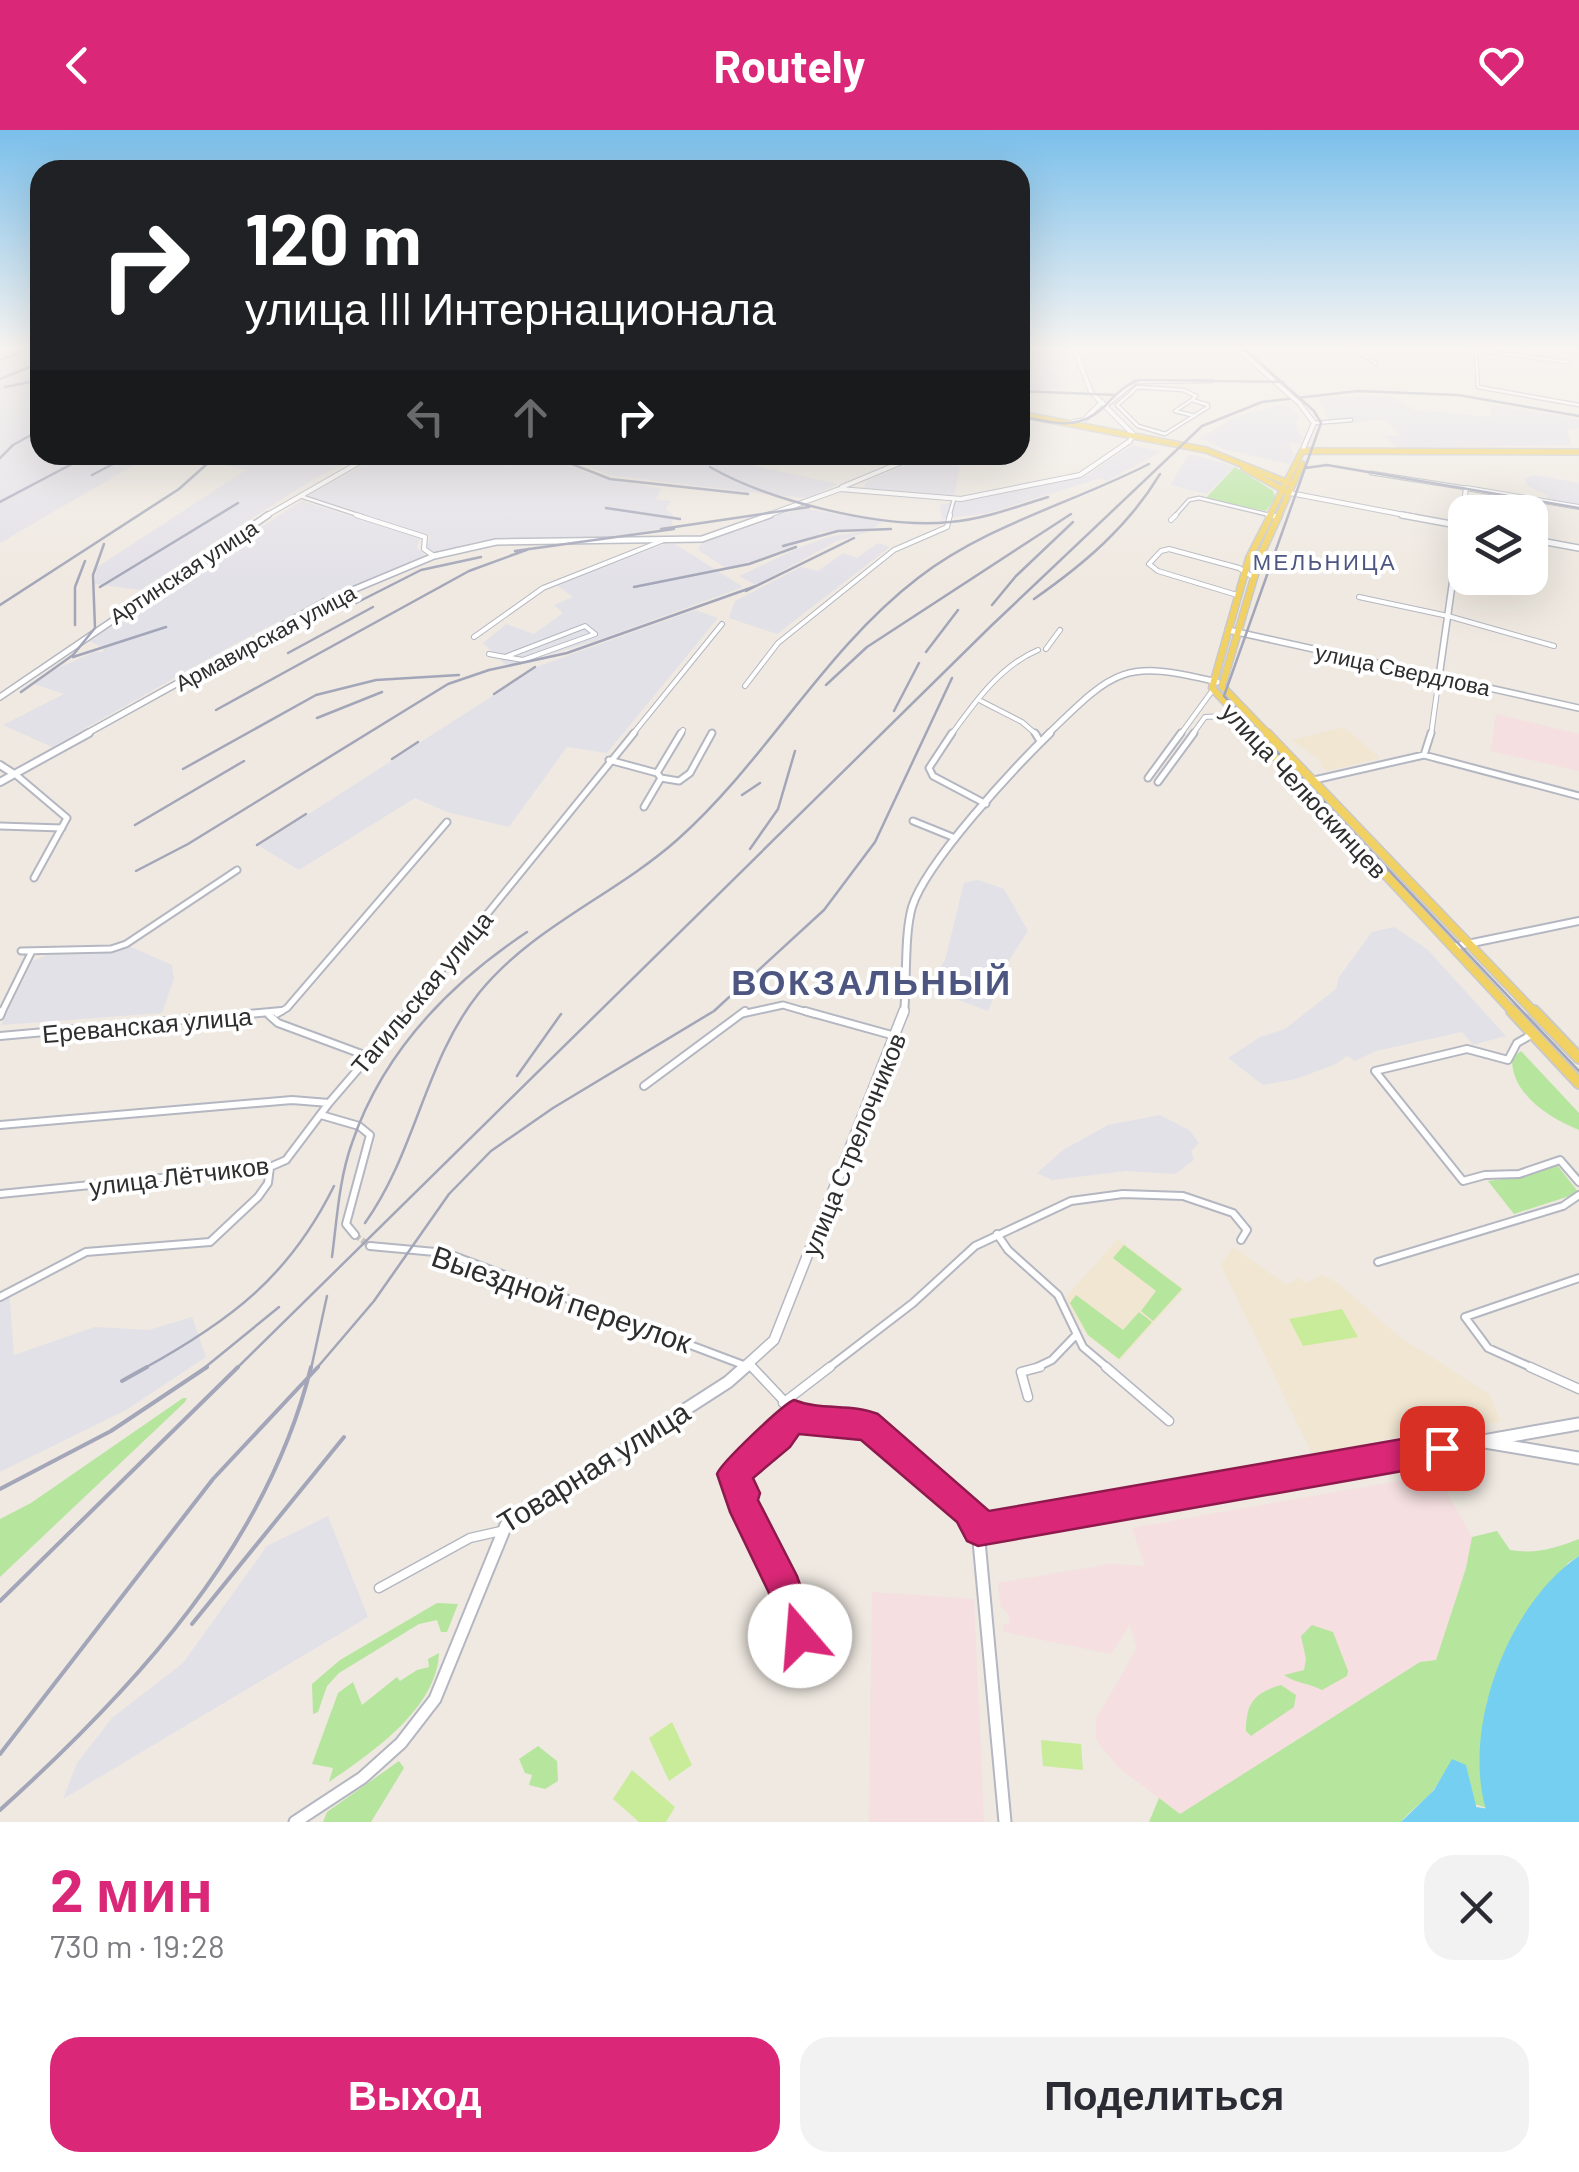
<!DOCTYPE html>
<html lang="ru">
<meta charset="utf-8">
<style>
:root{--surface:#fff;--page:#f2f2f3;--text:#2b2b33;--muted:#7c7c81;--accent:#db2777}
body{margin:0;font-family:Barlow,sans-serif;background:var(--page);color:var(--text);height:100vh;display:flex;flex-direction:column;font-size:38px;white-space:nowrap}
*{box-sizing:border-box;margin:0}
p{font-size:32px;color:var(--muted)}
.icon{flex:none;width:55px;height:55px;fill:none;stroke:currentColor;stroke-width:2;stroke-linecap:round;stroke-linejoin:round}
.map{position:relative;height:1692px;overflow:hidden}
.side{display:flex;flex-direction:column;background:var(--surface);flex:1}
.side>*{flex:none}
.banner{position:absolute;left:30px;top:30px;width:1000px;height:305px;border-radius:30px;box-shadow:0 10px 40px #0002;background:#202124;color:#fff;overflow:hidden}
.tools{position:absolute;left:1448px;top:365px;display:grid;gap:20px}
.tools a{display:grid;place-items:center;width:100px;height:100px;border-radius:20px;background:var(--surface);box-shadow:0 10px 40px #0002;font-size:50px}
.pin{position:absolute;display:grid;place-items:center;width:85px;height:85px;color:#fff;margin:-42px;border-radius:20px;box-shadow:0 5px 15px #0006}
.me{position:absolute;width:110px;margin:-55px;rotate:342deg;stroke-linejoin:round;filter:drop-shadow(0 0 8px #0008)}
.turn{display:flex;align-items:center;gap:35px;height:210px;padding:0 50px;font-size:45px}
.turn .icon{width:130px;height:130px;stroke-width:2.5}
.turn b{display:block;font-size:70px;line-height:85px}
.lanes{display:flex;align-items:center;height:95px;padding:0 50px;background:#0003;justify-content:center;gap:50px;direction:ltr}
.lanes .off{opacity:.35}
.round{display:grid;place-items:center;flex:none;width:105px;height:105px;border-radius:30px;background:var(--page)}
.overview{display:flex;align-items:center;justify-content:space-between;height:170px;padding:0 50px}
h1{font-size:60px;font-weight:700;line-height:75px;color:var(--accent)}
.primary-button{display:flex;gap:20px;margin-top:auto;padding:20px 50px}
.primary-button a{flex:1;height:115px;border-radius:30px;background:var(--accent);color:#fff;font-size:40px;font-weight:700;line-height:115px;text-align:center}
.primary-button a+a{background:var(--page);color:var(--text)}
header{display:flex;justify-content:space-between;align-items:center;height:130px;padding:0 50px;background:var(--accent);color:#fff;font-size:45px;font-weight:700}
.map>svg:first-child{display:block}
.industrial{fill:#e3e1e8}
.education{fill:#f0e6d1}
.medical{fill:#f5dfe0}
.green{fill:#b6e59e}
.pitch{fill:#c9ec9a}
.water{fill:#75cff0}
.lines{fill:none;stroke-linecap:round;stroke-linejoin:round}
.river{stroke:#75cff0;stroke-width:16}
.street-tunnel{stroke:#c8c4bd;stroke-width:6;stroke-dasharray:6 2.5;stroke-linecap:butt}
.street-far4-casing{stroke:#b4b7c1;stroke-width:5}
.street-far3-casing{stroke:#b4b7c1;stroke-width:6}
.street-far2-casing{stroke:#b4b7c1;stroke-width:9}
.street-far1-casing{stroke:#b4b7c1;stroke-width:10}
.street-casing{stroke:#b4b7c1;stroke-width:11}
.secondary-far4-casing{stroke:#b4b7c1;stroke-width:6}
.secondary-far3-casing{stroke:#b4b7c1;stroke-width:8}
.secondary-far2-casing{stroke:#b4b7c1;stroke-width:10}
.secondary-far1-casing{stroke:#b4b7c1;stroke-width:12}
.secondary-casing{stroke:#b4b7c1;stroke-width:15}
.primary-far3-casing{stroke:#c9c9c9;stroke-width:8}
.primary-far2-casing{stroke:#c9c9c9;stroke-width:9}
.primary-far1-casing{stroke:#c9c9c9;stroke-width:11}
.primary-casing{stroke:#c9c9c9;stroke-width:14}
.street-far4{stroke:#fff;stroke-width:2.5}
.street-far3{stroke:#fff;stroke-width:4}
.street-far2{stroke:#fff;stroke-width:5}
.street-far1{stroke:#fff;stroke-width:6}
.street{stroke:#fff;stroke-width:8}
.secondary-far4{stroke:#fff;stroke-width:4}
.secondary-far3{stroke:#fff;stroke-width:5}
.secondary-far2{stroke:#fff;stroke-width:6}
.secondary-far1{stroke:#fff;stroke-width:9}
.secondary{stroke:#fff;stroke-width:11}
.primary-far3{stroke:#f2d163;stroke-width:5}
.primary-far2{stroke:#f2d163;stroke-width:6}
.primary-far1{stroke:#f2d163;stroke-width:8}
.primary{stroke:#f2d163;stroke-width:10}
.tram{stroke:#a3a6b8;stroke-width:2.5}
.rail-far1{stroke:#a3a6b8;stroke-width:2.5}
.rail{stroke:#a3a6b8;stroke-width:4}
.secondary-bridge-casing{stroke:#b4b7c1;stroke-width:6;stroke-linecap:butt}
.secondary-bridge{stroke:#fff;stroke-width:4}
.route{fill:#db2777;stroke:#8e194d;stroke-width:2.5}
.labels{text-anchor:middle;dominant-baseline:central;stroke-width:8;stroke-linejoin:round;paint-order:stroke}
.far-neighbourhood-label{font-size:22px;letter-spacing:2.5px;fill:#4d5680;stroke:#fff}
.far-street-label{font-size:22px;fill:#2e2e2e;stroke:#fff}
.street-label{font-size:25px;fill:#2e2e2e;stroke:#fff}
.near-street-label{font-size:30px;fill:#2e2e2e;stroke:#fff}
.district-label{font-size:35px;font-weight:bold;letter-spacing:2.5px;fill:#4d5680;stroke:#fff}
</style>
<header><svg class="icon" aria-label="back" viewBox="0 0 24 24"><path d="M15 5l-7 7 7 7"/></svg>Routely<svg class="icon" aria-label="heart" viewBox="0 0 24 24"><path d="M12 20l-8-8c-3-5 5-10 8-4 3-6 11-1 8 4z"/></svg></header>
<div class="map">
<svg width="1579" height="1692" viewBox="0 0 1579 1692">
<rect width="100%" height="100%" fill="#efe9e1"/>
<path class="industrial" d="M0,215H40V325H151L0,413Z
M1020,215H1046L1062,259L1020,260Z
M1392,266L1415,280L1492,287L1490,275L1579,289V298L1567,300L1571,315L1399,318L1384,306L1400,305L1384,289L1332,295L1317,267Z
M1283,274L1300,286L1296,292L1299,304L1303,305L1301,314L1289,313L1294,325L1290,334L1226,320L1200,308L1233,288Z
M1133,315L1160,322L1107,351L1101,348L988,383L942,389L940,375L1082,348Z
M1189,324L1224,333L1234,337L1207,364L1170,355Z
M236,325H363L312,350L140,460L95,454L96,438L246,340L221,334Z
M381,325H551L556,328L548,334L558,330L593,345L661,359L656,369L671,371L666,379L673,385L672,396L609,408L479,411L433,423L427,418L430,406L306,366Z
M627,325L655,331L665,325H706L838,354L807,368L775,365L609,345L564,326Z
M928,325H952L951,335L960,336L954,367L863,358L867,351Z
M1534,345L1579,353V375L1548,370L1547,365L1526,355L1525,348Z
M302,371L420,408L417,418L426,425L320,470L233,515L52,617L3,595L64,564L34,554L58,538L94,522H103L104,518L89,511L95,503Z
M805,379L883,391L874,398L820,402L818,406L745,434L726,438L698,420L701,413L776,385Z
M871,401L837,411L756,455L739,446L805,415L832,406Z
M878,413L890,417L777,504L729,488L735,471L801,437L818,441L843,423L857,428Z
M665,414H675L743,457L604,508L522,533L506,535L483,513L506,494L534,504L563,483L554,475L573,467L555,454Z
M695,480L718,488L607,623L567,617L509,697L447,682L415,668L299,740L259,716L539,536Z
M978,750L1004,759L1028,801L1011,827L988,881L927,858L945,830L964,753Z
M1394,797L1427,819L1506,906L1473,915L1462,902L1376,921L1355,931L1347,926L1336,934L1296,949L1263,955L1228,928L1260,907L1285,899L1336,859L1339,847L1372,802Z
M129,816L172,835L174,849L162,883L1,895L33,831L47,825L100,824Z
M1160,985L1189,1000L1199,1013L1191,1021L1194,1030L1175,1044L1126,1041L1052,1050L1037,1043L1063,1020L1108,995Z
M9,1160L14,1225L95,1197L149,1200L192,1187L206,1227L126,1280L0,1342V1164Z
M328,1386L368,1487L63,1669L77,1633L112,1588L183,1533L267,1416Z"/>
<path class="education" d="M1344,597L1380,628L1327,641L1319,634L1322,632L1292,610Z
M1118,1109L1184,1159L1120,1231L1087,1205L1063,1170Z
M1233,1117L1287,1155L1298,1148L1306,1153L1322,1145L1338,1153L1397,1205L1489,1264L1501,1292L1449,1297L1312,1324L1221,1135Z"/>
<path class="medical" d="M1496,584L1579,604V641L1491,621Z
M1432,1345L1445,1359L1472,1407L1466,1438L1437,1531L1420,1532L1180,1684L1119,1638L1096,1610V1589L1137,1518L1130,1495L1111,1524L1004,1502L1003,1495L1010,1493L1008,1483L1001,1477L998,1453L1110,1434L1145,1436L1132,1398Z
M872,1462L974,1469L984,1692H869Z"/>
<path class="green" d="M1235,337L1272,360L1276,367L1266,381L1205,369Z
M1521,921L1579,983V1000C1549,988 1511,964 1512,928Z
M1557,1035L1579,1063L1514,1084L1488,1051L1525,1046Z
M1124,1115L1182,1159L1153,1191L1141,1181L1156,1161L1113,1128Z
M1076,1165L1123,1200L1139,1182L1152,1192L1119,1229L1088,1205L1070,1173Z
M183,1268H187L185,1272L0,1447V1389L31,1373Z
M1497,1401L1510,1420C1536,1424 1553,1419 1579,1409V1426L1568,1433L1487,1571L1481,1639L1487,1678L1474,1674L1466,1635C1436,1643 1446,1646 1430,1664C1420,1674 1410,1681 1401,1692H1149L1159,1668L1180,1684L1420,1532L1436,1530L1466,1438L1472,1407Z
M437,1473L458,1474L447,1502H441L437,1490L419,1494L339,1543L327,1556L318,1582L313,1584L312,1554L340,1530Z
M1312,1495L1333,1502L1348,1541L1347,1546L1322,1560C1309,1553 1297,1554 1284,1545L1304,1540L1306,1529L1301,1506Z
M439,1523C437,1579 370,1624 329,1652L333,1638L312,1634L338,1563L353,1552L362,1575L397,1547L400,1551L417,1540L429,1537L428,1529Z
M1281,1555L1296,1565L1294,1577L1251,1606L1246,1601C1246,1573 1254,1563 1281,1555Z
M538,1616L557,1631L558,1651L545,1659L529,1655L532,1645L525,1643L519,1629Z
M399,1631L404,1638L371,1692H323L327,1682Z"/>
<path class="pitch" d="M1342,1179L1358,1207L1303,1216L1289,1189Z
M672,1592L692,1635L669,1651L649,1608Z
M1041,1610L1081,1614L1083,1640L1043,1636Z
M632,1640L675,1677L666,1692H639L613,1669Z"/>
<path class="water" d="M1579,1426V1692H1490C1457,1608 1506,1475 1579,1426Z
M1452,1629L1466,1635L1480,1692H1401L1434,1660Z"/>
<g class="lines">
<path class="river" d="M1456,1692L1468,1684L1523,1692"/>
<path class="street-tunnel" d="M355,1105L370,1116"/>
<g class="street-far4-casing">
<path id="street-far4" d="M1349,215L1375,233
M1468,215L1476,220L1478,257L1579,275
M1476,220L1568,232
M1130,264L1117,275L1138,296L1165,304L1208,277
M1130,264L1137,257L1183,260L1196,266L1192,270L1208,275
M1192,270L1175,281L1195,286
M1106,276L1135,252L1212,251
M1314,293L1351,290
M1371,343L1466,358
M300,366L364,387
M949,387L954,369
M1174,387L1189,370L1199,368L1278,387"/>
</g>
<g class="street-far3-casing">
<path id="street-far3" d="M356,385L425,407L424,419L434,426
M1268,385L1278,387
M1171,390L1176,385
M1237,465L1158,441L1149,434L1161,421L1169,419L1239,438L1253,447
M1359,467L1448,486L1554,516
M585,496L595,504L523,530L505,527Z
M474,507L543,458L664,410
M1046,519L1060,500
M489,524L505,527
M745,556L778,513L894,420L947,397L950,385
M981,571L1022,592L1037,605
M632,605L722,494
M680,605L683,600
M951,605C974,573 1000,536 1038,520
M1180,605L1212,561
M1192,605L1205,587L1221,586L1241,593
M1431,605L1439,547"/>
</g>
<g class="street-far2-casing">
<path id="street-far2" d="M952,603L929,638L933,646L986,674
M1035,603L1040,611
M1424,625L1579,666
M609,630L657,643
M15,644L67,688L34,748
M661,648L679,651L690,643L712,603
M1148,648L1181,603
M1158,652L1194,603
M1301,653L1424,625L1431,603
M644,677L661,648L657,643L681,603
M913,691L955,708
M0,696L62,698
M21,821L111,819L126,814L237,740
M1,884L32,821
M277,884L287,878L447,692
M406,884L634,603
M742,884L783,875L814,884"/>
</g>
<g class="street-far1-casing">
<path id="street-far1" d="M805,881L895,906
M269,885L278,893L367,926
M0,886L2,881
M1531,905L1517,913L1508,930L1467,919L1375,941L1463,1051L1485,1045L1519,1044L1560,1030L1579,1052
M0,906L281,881
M644,956L745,881
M321,985L359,996L370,1005L346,1094L355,1105
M0,995L292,970L329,973L408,881
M0,1064L270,1037L286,1030L329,973
M997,1104L1008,1120L1058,1165L1083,1217L1109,1239
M370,1116L446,1123L754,1239
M1378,1132L1563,1076L1579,1065
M0,1167L86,1122L210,1112L258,1067L268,1053L270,1037
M827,1239L913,1173L975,1116L1071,1071L1123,1064L1183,1066L1233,1083L1247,1100L1241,1110
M1033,1239L1052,1230L1075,1206
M1535,1239L1488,1218L1465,1187L1579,1148"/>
</g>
<g class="street-casing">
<path id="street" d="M752,1237L802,1290L867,1295L968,1381L978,1397
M1106,1237L1169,1291
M1530,1237L1579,1259
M1028,1267L1021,1242L1040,1237
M783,1273L830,1237
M793,1286L779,1306L733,1344L744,1363L741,1371L785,1458L809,1540
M379,1458L470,1408L501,1401"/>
</g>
<g class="secondary-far4-casing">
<path id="secondary-far4" d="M1234,215L1283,259
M1299,273L1314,293L1302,321
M1069,293L1084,290L1102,272
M842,357L919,325
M1290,363L1415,387
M264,387L372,325
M763,387L840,359L961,369L1080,345L1130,311L1133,304L1091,262L1073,215
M1462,387L1466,358L1579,377"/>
</g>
<g class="secondary-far3-casing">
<path id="secondary-far3" d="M1402,385L1462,396
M1530,409L1579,418
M1228,500L1579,578
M1439,547L1462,385
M0,567L268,385
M84,605L324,472L434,426L496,412L702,409L770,385
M1047,605C1115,539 1123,529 1217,552"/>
</g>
<g class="secondary-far2-casing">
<path id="secondary-far2" d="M0,635L14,644
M0,652L89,603
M1453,817L1579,791
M904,884C907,853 904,805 912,777C926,732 1015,637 1050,603"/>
</g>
<g class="secondary-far1-casing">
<path id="secondary-far1" d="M742,1239L774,1210L904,881"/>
</g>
<g class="secondary-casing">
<path id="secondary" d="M1485,1312L1579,1328
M295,1692L362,1648L401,1613L435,1569L506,1395L728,1252L745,1237
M1005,1692L978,1400L1579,1294"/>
</g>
<g class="primary-far3-casing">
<path id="primary-far3" d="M1020,284L1206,320L1291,354
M1244,338L1287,362
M1269,387L1302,321L1579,322
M1278,387L1302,334"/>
</g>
<g class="primary-far2-casing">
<path id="primary-far2" d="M1256,605L1212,558L1249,428L1271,385
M1269,605L1222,556L1261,424L1279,385"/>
</g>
<g class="primary-far1-casing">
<path id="primary-far1" d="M1254,603L1515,884
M1267,603L1536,884"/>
</g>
<g class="primary-casing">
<path id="primary" d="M1512,881L1579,953
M1534,881L1579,928"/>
</g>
<use href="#street-far4" class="street-far4"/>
<use href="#street-far3" class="street-far3"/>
<use href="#street-far2" class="street-far2"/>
<use href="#street-far1" class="street-far1"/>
<use href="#street" class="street"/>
<use href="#secondary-far4" class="secondary-far4"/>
<use href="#secondary-far3" class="secondary-far3"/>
<use href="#secondary-far2" class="secondary-far2"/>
<use href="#secondary-far1" class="secondary-far1"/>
<use href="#secondary" class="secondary"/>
<use href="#primary-far3" class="primary-far3"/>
<use href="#primary-far2" class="primary-far2"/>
<use href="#primary-far1" class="primary-far1"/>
<use href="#primary" class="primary"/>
<path class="tram" d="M1240,215L1314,281L1321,293L1224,566L1579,941
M1020,261L1116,265
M1020,286C1053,293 1079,302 1106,275C1116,264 1125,255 1139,250L1283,252
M1305,338L1327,335L1579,378"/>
<path class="rail-far1" d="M0,230L39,215
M0,249L40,233
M5,257L40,250
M549,325L610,349L748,364
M0,328L13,315L40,300
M710,337C769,371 882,399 950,392C984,389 1016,377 1048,367
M92,345L130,325
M0,372L89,325
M606,378L680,389
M661,399L809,377
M783,416L838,401L891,399
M515,421L674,399
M100,457L238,373
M634,457L749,434L796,417
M746,461L854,408
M1034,469C1084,434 1128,397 1160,344
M356,473L421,440L481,427
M0,475L179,359L217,325
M992,475L1016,446L1073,392
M75,495V457L85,431
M926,522L958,480
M288,523L373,477
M73,527L166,497
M826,555L867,517L1071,384
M21,562L73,525L95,498L93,445L104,414
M494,564L535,537
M216,580L469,441L529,419
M894,581L919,533
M317,588L382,562
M392,629L418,612
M183,639L316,565L376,550L459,545
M742,665L760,653
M135,695L244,631
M257,715L306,684
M750,719L778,679L795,621
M136,741L188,714L448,554L489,540L567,523L756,456
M517,946L561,884
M365,1093C416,1022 425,930 479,863C532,797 615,765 677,710C766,631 823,521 918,448C986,395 1073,373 1149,334
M332,1127C337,1089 339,1049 352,1013C383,922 449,854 527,802
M143,1239C230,1191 289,1147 334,1056
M203,1239L279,1177
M236,1239L991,496L1202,296L1262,272L1358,261L1458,265L1579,286
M311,1239L327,1166
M316,1239L374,1171L449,1064L491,1021L553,978L714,881L824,780L875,712L952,548"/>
<path class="rail" d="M122,1251L147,1237
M0,1359L111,1301L207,1237
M0,1471L238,1237
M192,1494L344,1307
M0,1624L213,1349L318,1237
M0,1680C133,1560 267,1416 311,1237"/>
<g class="secondary-bridge-casing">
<path id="secondary-bridge" d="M1283,259L1299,273"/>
</g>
<use href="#secondary-bridge" class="secondary-bridge"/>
</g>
<linearGradient id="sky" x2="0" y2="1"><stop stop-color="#7abfeb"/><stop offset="0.48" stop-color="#f8f5f2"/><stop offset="1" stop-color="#f8f5f2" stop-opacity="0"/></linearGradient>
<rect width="1579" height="452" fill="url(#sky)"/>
<path class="route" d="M794,1270C821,1281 851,1273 878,1284L989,1381L1442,1302L1453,1307L1458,1318L1453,1329L1442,1334L978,1416L967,1411L957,1392L861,1310L799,1304L790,1317L753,1348L760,1363L758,1370L797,1446L818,1506L813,1518L800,1523L788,1518L769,1463L730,1382L717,1344C721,1333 783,1274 794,1270Z"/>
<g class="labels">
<g class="far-neighbourhood-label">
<text x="1325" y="431">МЕЛЬНИЦА</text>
</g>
<g class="far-street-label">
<text transform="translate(183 441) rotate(-33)">Артинская улица</text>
<text transform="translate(265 507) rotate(-28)">Армавирская улица</text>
<text transform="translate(1403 539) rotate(12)">улица Свердлова</text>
</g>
<g class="street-label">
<text transform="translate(1305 660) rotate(47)">улица Челюскинцев</text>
<text transform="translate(421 862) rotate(-50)">Тагильская улица</text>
<text transform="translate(147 894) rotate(-5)">Ереванская улица</text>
<text transform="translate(853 1014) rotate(-68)">улица Стрелочников</text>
<text transform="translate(179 1045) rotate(-7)">улица Лётчиков</text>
</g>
<g class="near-street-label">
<text transform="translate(562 1168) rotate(19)">Выездной переулок</text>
<text transform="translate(593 1336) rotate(-32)">Товарная улица</text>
</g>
<g class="district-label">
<text x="872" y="851">ВОКЗАЛЬНЫЙ</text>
</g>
</g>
</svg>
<div class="tools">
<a><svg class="icon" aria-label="layers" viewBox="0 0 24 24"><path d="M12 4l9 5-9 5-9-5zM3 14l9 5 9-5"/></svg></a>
</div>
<div class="pin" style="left:1442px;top:1318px;background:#d93025"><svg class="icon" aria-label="arrive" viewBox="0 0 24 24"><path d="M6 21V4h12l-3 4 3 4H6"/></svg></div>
<svg class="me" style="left:800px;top:1506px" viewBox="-20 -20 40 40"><circle r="19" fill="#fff"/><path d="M0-13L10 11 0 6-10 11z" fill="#db2777"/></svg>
<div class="banner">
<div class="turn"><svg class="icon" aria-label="right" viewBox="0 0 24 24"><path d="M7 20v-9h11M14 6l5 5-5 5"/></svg><div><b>120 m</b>улица III Интернационала</div></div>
<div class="lanes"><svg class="icon off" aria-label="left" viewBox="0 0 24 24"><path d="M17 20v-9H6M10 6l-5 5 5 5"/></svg><svg class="icon off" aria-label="ahead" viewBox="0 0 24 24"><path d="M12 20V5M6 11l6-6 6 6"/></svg><svg class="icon" aria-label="right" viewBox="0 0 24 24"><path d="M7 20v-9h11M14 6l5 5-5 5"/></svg></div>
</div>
</div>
<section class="side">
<div class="overview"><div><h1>2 мин</h1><p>730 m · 19:28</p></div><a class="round"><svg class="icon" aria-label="close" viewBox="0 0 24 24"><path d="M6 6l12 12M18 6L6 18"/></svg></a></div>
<div class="primary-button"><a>Выход</a><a>Поделиться</a></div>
</section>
